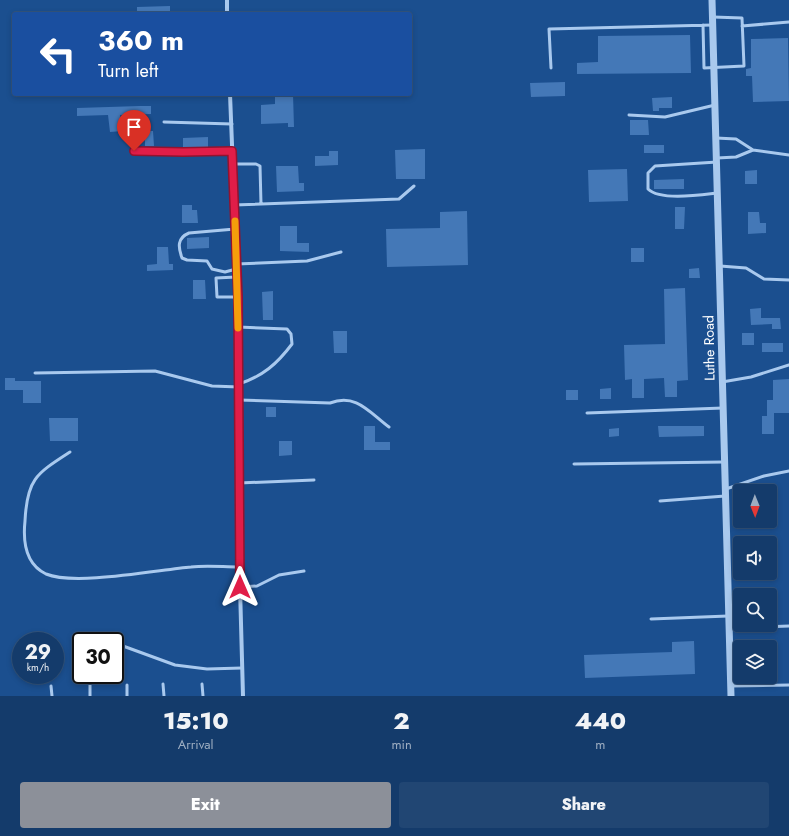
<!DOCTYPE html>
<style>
:root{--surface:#143b6b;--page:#214673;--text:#f1f3f6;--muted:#9dadc1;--line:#33557e;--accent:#8c9099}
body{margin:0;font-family:Jost,sans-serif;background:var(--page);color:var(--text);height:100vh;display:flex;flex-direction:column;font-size:15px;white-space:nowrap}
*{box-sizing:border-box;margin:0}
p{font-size:13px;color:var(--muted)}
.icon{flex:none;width:22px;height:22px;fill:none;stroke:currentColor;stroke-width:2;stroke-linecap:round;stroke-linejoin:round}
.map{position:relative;height:696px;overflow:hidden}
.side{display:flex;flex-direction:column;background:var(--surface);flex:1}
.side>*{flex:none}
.hud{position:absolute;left:12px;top:12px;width:400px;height:84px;border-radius:4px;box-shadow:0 2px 6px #0003,0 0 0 1px var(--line);background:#1a4fa0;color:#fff;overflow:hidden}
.needle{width:26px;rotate:179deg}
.tools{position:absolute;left:733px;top:484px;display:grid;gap:8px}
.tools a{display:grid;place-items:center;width:44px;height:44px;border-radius:4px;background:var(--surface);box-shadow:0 2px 6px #0003,0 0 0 1px var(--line);font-size:20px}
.speed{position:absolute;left:12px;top:632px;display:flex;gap:8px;font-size:20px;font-weight:700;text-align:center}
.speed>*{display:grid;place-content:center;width:52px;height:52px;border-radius:50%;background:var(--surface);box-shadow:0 2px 6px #0003,0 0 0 1px var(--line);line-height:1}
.speed small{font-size:10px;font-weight:400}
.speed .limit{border:2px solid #111;border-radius:6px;background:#fff;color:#111}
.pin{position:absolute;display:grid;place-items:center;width:34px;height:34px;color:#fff;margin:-41px -17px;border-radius:50% 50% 50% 0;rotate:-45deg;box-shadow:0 0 4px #0007}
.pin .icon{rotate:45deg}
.me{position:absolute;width:44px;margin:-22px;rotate:0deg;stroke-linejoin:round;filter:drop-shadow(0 0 3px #0008)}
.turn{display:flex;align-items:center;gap:14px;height:84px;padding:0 20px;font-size:18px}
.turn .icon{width:52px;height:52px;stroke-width:2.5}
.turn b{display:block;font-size:28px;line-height:34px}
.eta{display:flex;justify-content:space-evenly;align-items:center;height:68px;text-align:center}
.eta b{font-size:24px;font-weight:800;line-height:28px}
.cta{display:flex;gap:8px;margin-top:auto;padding:8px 20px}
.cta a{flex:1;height:46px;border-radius:4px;background:var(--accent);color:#fff;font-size:16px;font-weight:800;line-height:46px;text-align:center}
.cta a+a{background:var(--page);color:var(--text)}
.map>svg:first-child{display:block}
.building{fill:#4478b7}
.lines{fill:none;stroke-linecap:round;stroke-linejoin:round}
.service{stroke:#a9c9ee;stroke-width:3}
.minor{stroke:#a9c9ee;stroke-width:4}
.tertiary{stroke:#a9c9ee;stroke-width:7}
.route-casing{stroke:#92132f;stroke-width:10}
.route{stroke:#e11d48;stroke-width:7}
.slow{stroke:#f59e0b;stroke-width:7}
.labels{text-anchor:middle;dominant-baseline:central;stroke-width:4;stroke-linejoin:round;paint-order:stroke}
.street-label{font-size:14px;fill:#fff;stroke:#1b4f8f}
</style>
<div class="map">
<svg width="789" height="696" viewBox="0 0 789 696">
<rect width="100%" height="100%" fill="#1b4f8f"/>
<path class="building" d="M170,6V14H137V7Z
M690,35L691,73L577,74V63L598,62V36Z
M788,38L789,101L753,102L752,76H746V69L751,68V39Z
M565,82V96L531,97L530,83Z
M275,94H293L294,127H288V123L261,124V105L275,104Z
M672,97V108H659V111H653L652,98Z
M140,106H151V114L120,115L122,131L110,132L108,115L77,116V108Z
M630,120H648L649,135H630Z
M145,131H153L154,146H145Z
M208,137V148L183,149V138Z
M644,145H664V153H644Z
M425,149V179H396L395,150Z
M329,151H338V165L315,166V156H329Z
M276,166H298L299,183H304V191L277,192Z
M627,169L628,201L589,202L588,170Z
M757,170V184H745V171Z
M684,179V189H654V180Z
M182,205H192V210H197L198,223H182Z
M675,207H685L684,229H675Z
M467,211L468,265L387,267L386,229L440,228V212Z
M748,212H759L760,223H766V233L748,234Z
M280,226H297V243H309V252L280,251Z
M209,237V248L187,249V238Z
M157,247H168L169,264H173V270L147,271V265L157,264Z
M631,248H644V262H631Z
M699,268L700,278H689V269Z
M193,280H205L206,299H193Z
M685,288L688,380L677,381V397H665L664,378L644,379V398H632V379L625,380L624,345L665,344L664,289Z
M273,291V320H263L262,292Z
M761,308V318H780L781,329H772V324L751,325L750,309Z
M333,331H347V353H334Z
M742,333H754V345H742Z
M762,343H783V352H762Z
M5,378H15V381H41V403H23V390H5Z
M789,379V413H774V434H762V416H767V400H773V380Z
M611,388V399H600V389Z
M566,390H578V400H566Z
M266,407H276V417H266Z
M49,418H78V441H50Z
M364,426H375V442H390V450H364Z
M658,426H704V436L659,437Z
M619,428V436L609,437V429Z
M279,441H292V455L279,456Z
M694,641L695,674L585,678L584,655L672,652V642Z"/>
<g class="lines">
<path class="service" d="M703,25L704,68L744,66L742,18L713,17
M742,26L789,22
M551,68L549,29L713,25
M629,115L665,117L715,105
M164,122L232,124
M716,138L736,139L753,150L789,155
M135,151L183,153L232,151
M717,158L736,157L753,150
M717,162L655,166L648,173V189C660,201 700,195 717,193
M233,164H256L260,166L261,204
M234,205L399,199L414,186
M235,229L189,233C177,238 178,247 182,258L187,260L207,261L212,269L225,272L236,269
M236,264L307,261L341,252
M720,266L746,268L764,279L789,280
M236,277L216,278L217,297H238
M238,327L287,329L291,334L292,344C277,364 263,376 239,384
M35,373L155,371L212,386L239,387
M722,382L751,377L789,365
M239,400L330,403C356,393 369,412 389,427
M587,413L723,408
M70,452C36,474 27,479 25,521C23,540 25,564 46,574C75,586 157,570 191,567C207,565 223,567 239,567
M574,464L724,462
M239,483L314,480
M726,489L764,476L789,471
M660,501L725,496
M240,587L257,586L279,575L304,571
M651,619L728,616
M730,628L789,626
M123,646L175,665L207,669L242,668
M163,684L164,696
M202,684L203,696
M90,685V696
M127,685V696
M51,686L52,696
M731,686L789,685"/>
<path class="minor" d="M227,0V14
M230,94L238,297L240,587L243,696"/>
<path class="tertiary" d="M712,0L731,696"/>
</g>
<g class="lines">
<g class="route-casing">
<path id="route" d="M134,151L183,152L232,151L238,297L240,587"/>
</g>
<use href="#route" class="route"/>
<path class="slow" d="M235,221L238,328"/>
</g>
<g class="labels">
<g class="street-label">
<text transform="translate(709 348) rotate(-91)">Luthe Road</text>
</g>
</g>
</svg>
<div class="tools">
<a><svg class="needle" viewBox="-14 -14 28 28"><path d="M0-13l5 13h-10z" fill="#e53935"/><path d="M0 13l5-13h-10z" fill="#9dadc1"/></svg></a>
<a><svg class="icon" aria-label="sound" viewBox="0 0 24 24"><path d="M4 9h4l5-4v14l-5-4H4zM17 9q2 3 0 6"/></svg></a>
<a><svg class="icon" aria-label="search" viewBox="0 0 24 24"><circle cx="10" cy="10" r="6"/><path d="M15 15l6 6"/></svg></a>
<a><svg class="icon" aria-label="layers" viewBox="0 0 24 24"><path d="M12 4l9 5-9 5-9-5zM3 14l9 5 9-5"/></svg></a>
</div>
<div class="speed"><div>29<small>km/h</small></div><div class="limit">30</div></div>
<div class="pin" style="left:134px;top:151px;background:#d93025"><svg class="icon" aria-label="arrive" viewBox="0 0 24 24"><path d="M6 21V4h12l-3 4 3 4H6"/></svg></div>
<svg class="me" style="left:240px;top:587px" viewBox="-20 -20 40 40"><path d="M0-17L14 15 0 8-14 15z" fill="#e11d48" stroke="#fff" stroke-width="4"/></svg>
<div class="hud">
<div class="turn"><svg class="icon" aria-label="left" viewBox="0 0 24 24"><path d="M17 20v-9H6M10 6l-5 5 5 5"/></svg><div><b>360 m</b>Turn left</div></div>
</div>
</div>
<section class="side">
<div class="eta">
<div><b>15:10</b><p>Arrival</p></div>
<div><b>2</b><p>min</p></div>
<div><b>440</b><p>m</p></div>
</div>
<div class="cta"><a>Exit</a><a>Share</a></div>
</section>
